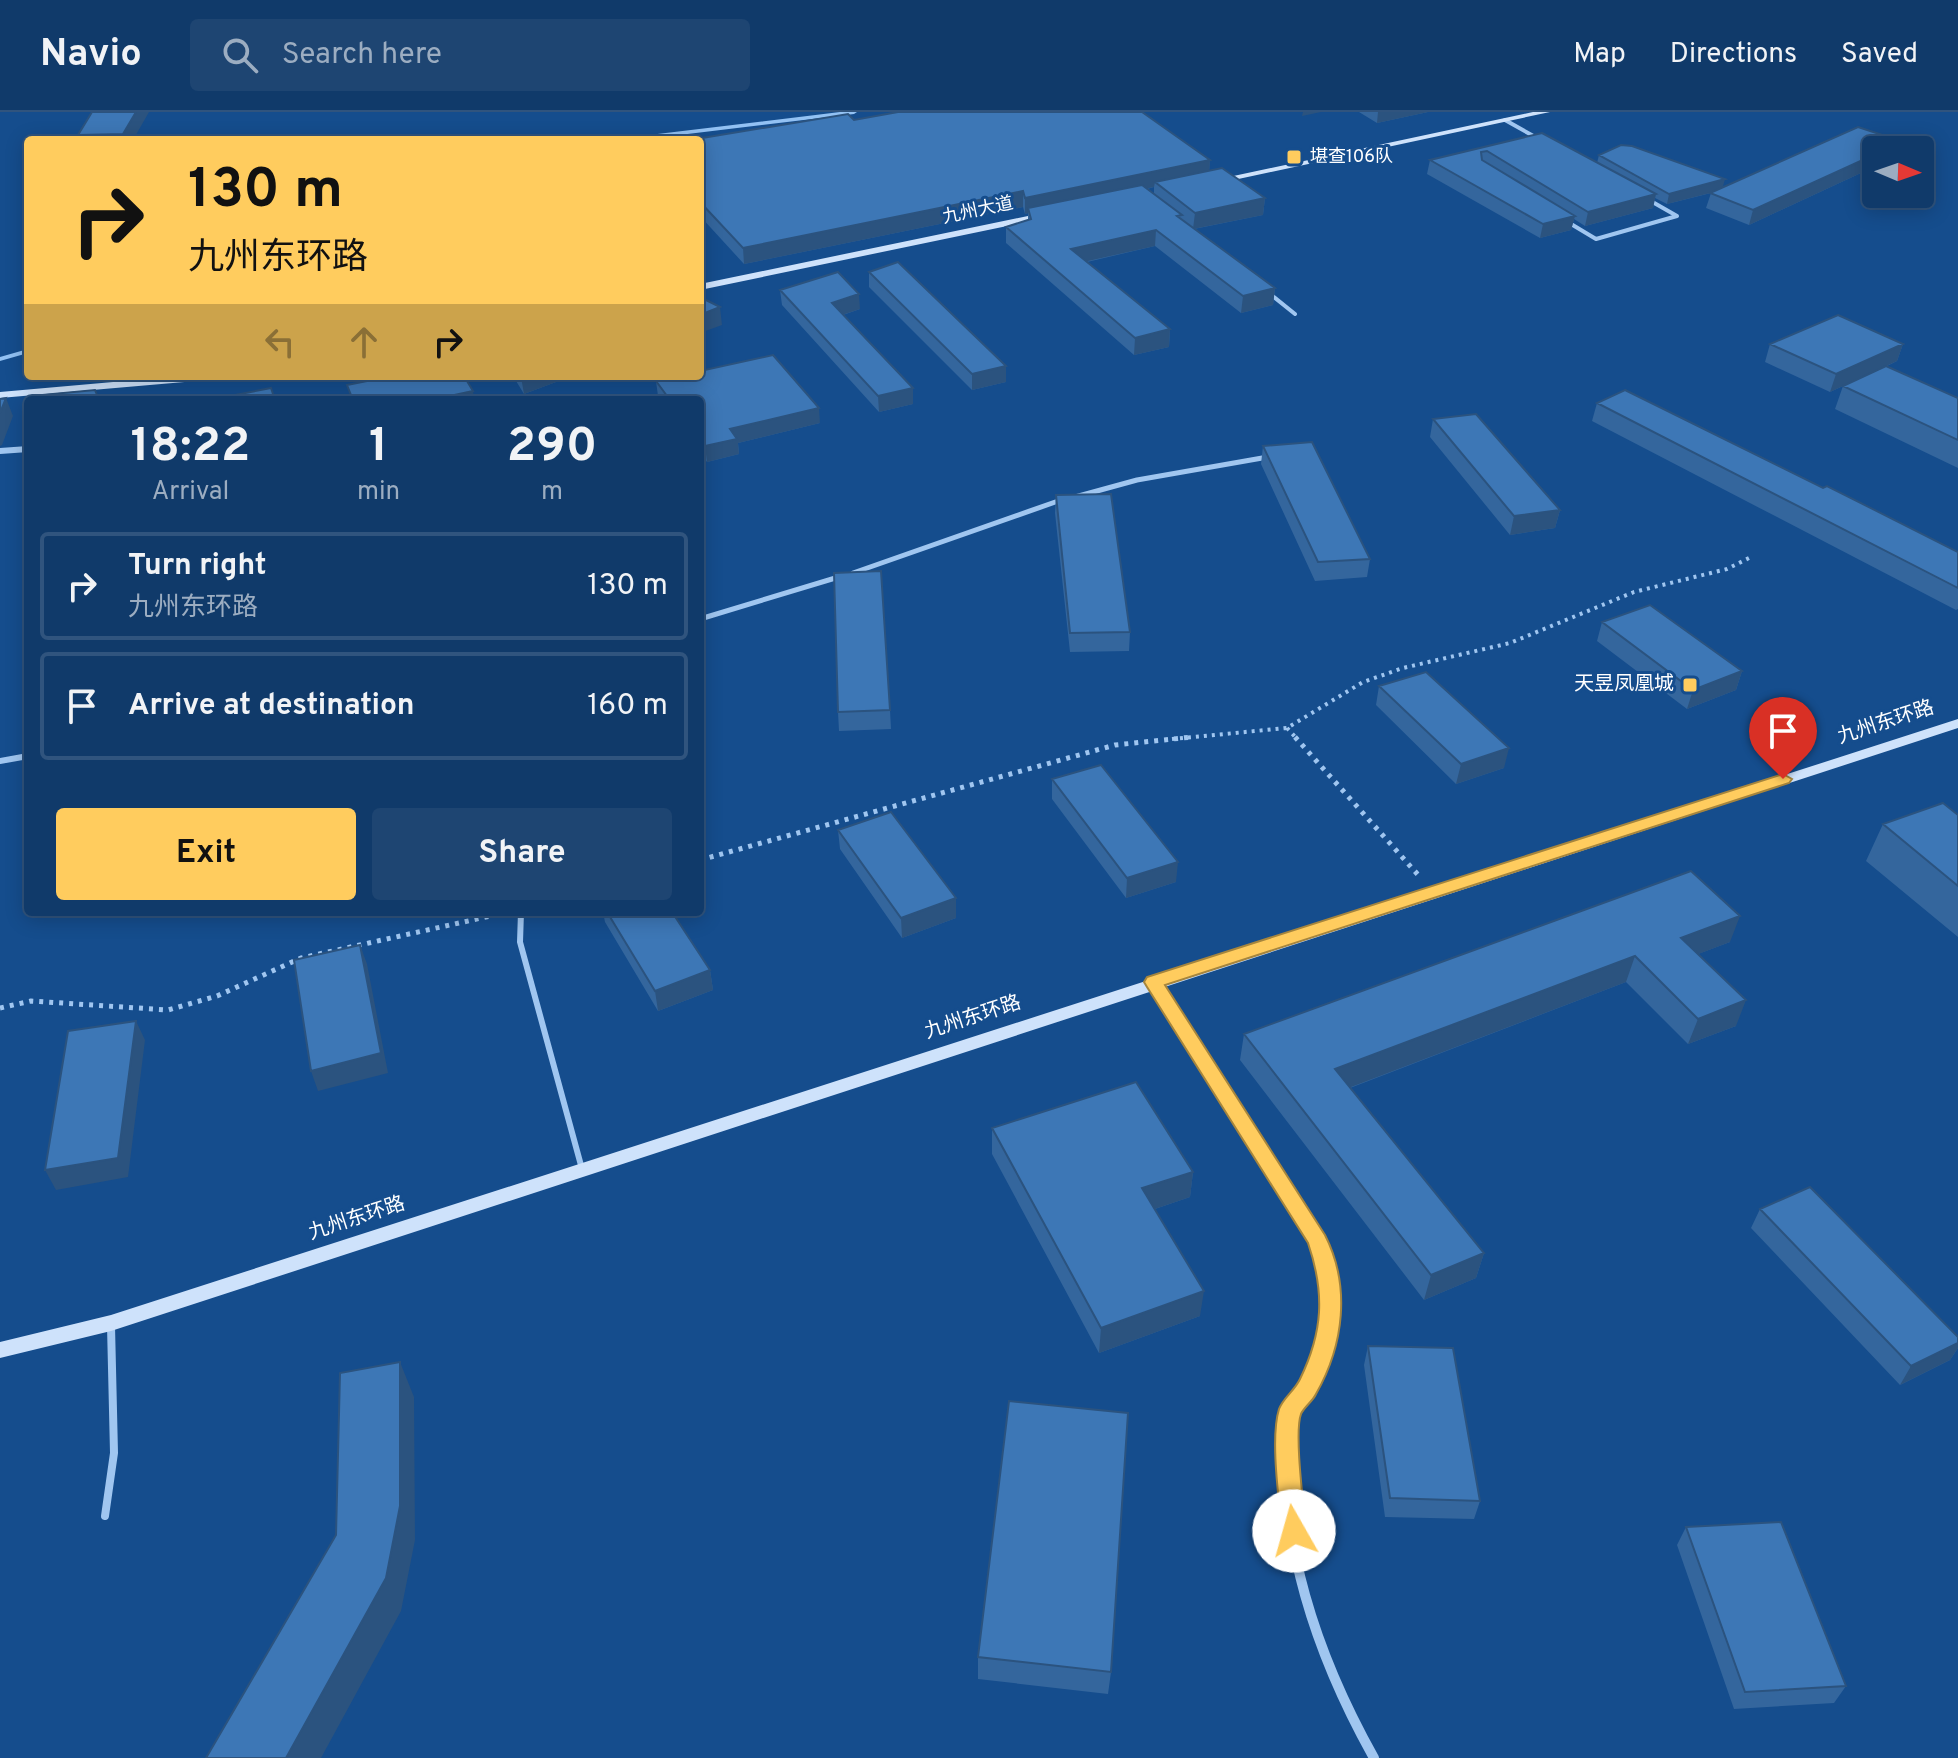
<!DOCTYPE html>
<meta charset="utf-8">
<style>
:root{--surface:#103a6a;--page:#1e4572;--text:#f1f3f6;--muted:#9cadc1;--line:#30547e;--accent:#ffcc5e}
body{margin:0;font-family:Overpass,"Noto Sans SC",sans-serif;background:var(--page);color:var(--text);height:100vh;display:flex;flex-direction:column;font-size:30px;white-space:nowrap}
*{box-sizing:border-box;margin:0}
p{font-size:26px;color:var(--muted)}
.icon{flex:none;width:44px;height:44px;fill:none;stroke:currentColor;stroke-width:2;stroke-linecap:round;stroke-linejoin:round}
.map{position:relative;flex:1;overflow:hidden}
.details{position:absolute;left:24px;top:284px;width:680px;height:520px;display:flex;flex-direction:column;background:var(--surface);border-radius:8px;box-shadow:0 4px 20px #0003,0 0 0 2px var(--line)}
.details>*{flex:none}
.banner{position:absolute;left:24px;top:24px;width:680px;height:244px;border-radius:8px;box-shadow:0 4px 20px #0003,0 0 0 2px var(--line);background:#ffcc5e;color:#111;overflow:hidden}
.needle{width:52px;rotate:92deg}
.buttons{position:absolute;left:1862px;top:24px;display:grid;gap:16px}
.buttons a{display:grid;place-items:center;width:72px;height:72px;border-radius:8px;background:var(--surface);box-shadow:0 4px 20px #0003,0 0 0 2px var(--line);font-size:40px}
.pin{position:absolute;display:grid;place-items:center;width:68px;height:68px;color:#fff;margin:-82px -34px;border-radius:50% 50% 50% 0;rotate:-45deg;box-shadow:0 0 8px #0007}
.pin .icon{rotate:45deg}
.me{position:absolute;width:88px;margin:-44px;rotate:353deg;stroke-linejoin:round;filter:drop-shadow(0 0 6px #0008)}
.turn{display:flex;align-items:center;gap:28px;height:168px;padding:0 32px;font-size:36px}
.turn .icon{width:104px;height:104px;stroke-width:2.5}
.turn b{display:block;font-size:56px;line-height:68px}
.lanes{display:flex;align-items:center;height:76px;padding:0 32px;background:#0003;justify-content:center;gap:40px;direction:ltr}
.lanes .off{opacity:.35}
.eta{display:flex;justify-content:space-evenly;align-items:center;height:136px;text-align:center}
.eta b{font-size:48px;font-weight:700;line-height:56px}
.cta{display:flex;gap:16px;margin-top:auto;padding:16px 32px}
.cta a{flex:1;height:92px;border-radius:8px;background:var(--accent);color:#111;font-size:32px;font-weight:700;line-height:92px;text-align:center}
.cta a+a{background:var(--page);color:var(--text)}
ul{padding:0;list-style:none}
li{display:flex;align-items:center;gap:24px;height:108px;margin:0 16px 12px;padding:0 16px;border:4px solid var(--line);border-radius:8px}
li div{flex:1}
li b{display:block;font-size:30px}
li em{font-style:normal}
header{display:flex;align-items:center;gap:48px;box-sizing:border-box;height:112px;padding:0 40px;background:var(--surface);border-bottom:2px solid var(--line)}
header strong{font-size:38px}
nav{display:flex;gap:44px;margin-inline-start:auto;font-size:28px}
.search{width:560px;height:72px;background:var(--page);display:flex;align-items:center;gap:20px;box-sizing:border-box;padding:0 28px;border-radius:8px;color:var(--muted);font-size:30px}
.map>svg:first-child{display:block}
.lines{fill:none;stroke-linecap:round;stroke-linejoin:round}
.stream{fill:#92c1f3;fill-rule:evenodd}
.path-far1{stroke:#a0c6f0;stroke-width:4;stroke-dasharray:3 5;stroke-linecap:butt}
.path{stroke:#a0c6f0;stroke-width:5;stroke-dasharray:4 6;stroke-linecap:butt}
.lane-far3{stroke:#a0c6f0;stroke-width:4}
.lane-far2{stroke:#a0c6f0;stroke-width:5}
.lane-far1{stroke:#a0c6f0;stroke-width:6}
.lane{stroke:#a0c6f0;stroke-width:8}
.street-far2{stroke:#a0c6f0;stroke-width:6}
.street-far1{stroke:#a0c6f0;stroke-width:8}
.street{stroke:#a0c6f0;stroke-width:10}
.secondary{fill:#cee2fb;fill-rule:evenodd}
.wall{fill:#34669d;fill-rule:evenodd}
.shaded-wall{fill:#2b537f}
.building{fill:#3d77b6;stroke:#2b537f;stroke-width:2}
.route{fill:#ffcc5e;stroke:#a6853d;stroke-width:2}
.poi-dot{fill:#ffcc5e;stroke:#154d8d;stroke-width:3}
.labels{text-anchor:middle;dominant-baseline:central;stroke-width:6;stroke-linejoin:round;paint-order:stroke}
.far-poi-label{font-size:18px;fill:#fff;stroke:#154d8d;text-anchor:start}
.far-street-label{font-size:18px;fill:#fff;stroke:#154d8d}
.poi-label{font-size:20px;fill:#fff;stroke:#154d8d;text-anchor:end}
.street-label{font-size:20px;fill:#fff;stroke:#154d8d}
</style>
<header>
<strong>Navio</strong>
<div class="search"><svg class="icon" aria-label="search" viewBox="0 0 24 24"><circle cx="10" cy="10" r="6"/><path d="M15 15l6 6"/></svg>Search here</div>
<nav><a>Map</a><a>Directions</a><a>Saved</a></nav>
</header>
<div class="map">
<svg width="1958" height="1646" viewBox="0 0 1958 1646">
<rect width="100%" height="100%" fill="#154d8d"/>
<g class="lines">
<path class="stream" d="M840,0H857L854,2L638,28H621L624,26Z
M28,237V241L0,249V245Z"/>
<path class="path-far1" d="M1287,616L1297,627
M1172,627L1287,616L1363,570L1403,556L1510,531L1634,480L1727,457L1751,445"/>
<path class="path" d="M1295,625L1420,765
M700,748L1115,633L1192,625
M0,896L31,889L168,898L217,884L301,846L504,801"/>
<path class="lane-far3" d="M1505,8L1537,26
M1566,109L1596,127L1677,104L1649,88
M1269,181L1295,202"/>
<path class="lane-far2" d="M1075,385L1137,368L1268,345
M853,461L1061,388
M700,507L842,464"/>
<path class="lane-far1" d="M0,649L28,644
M521,800L520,830L582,1057"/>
<path class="lane" d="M105,1404L114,1341L111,1214"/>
<path class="street-far2" d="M0,339L28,337"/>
<path class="street-far1" d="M1154,871L1283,1075"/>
<path class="street" d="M1282,1073C1293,1092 1309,1110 1317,1130C1334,1169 1334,1217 1318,1255C1311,1273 1291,1289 1288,1308C1275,1425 1318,1546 1374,1646"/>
<path class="secondary" d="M1533,0H1550L1215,72L1210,69Z
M1047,100L1052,103L1050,105L700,178V172Z
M181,264H225L219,267L0,286V280Z
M1958,607V616L111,1219L0,1246V1230L111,1203Z"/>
</g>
<path class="wall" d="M92,0L133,28H80L78,23Z
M1359,0H1428L1377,11Z
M854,8L1210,48L1209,59L1265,86L1263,103L1194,117L1275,176L1273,193L1241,201L1155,134L1087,150L1170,217L1169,235L1134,243L1006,131V115L1028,108V101L1025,102L1023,95L744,152L700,104V28ZM1154,75V82L1147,77Z
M1542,21L1597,51L1599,43L1723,75L1904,30L1901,38H1876V54L1749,113L1706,96L1711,81L1667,92L1655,86L1653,96L1585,114L1574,107L1571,118L1540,126L1427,62L1430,48Z
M869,160L1006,254V270L972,278L869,175Z
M780,178L860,197L843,203L913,276V292L879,300L782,193Z
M1770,232H1903L1897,249L1887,254L1958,286V356L1835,297L1843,274L1830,280L1765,250Z
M513,264H555L556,270L524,282Z
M656,269L820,311L738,331L739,342L707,350L700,340V288H661L658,284Z
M1597,291L1823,376L1958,440V497L1956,498L1592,309Z
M1433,307L1560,398L1555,416L1510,423L1430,325Z
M1263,334L1370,447L1367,465L1315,469L1261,352Z
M1056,383L1130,520L1129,539L1070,540L1055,401Z
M1602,510L1742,559L1736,578L1687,597L1597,529Z
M1379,574L1504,656L1456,672L1376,593Z
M890,598L891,617L839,619L838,600Z
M1052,667L1176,770L1126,786L1052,687Z
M1958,703V825L1866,749L1883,712Z
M838,718L956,786V806L902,826L840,737Z
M1691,759L1730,830L1698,842L1736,914L1688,932L1626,870L1350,976L1484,1141L1476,1166L1424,1188L1240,948L1244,922Z
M603,800H672L710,858L713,878L658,899L605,810Z
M992,1016L1193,1060L1190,1085L1155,1097L1200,1204L1099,1241L992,1042Z
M1760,1097L1958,1225V1236L1950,1248L1900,1273L1751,1116Z
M1368,1234L1480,1389L1474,1407L1385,1405L1364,1253Z
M1686,1415L1846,1574L1834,1591L1734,1597L1677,1433Z
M978,1545L1111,1560L1108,1582L978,1567Z"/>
<path class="shaded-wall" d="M136,0H149L133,28H125L123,22Z
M1303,0H1321L1302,4Z
M1378,0H1428L1377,11Z
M1904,30L1901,38H1885Z
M1876,42V54L1749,113L1753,98Z
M1210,48L1209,64L1155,70L1154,75L1029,101L1028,96V101L1025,102V86Z
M1725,67L1722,78L1667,92L1669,82Z
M1023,79V95L744,152L743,136Z
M1656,82L1653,96L1585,114L1588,100Z
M1265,86L1263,103L1193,117L1195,101Z
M1575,104L1571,118L1540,126L1543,112Z
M1156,118L1155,134L1070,153L1071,137Z
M1275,176L1273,193L1241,201L1243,184Z
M859,182L860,197L833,206L832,191Z
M720,195L722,213L700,221V203Z
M1170,217L1169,235L1134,243L1135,226Z
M1903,232L1897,249L1830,280L1836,262Z
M1006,254V270L972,278V262Z
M523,264H555L556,270L524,282L521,265Z
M913,276V292L879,300L878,284Z
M473,279L474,288H431Z
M6,286L13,304L2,333L0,334V301Z
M819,296L820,311L738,331L739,342L707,350L705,334L730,317Z
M1560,398L1555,416L1510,423L1514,404Z
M1742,559L1736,578L1687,597L1693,578Z
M1509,636L1504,656L1456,672L1461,652Z
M1178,750L1176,770L1126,786L1127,766Z
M956,786V806L902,826L901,806Z
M1740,804L1730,830L1672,852L1681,826Z
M360,833L367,852L388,961L318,979L311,959Z
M1635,844L1626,870L1330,983L1335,957Z
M710,858L713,878L658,899L655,879Z
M1746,888L1736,914L1688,932L1698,907Z
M136,909L145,928L128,1065L56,1078L45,1058Z
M1193,1060L1190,1085L1140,1102L1142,1076Z
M1484,1141L1476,1166L1424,1188L1431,1163Z
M1204,1179L1200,1204L1099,1241L1101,1216Z
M1958,1231V1236L1950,1248L1900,1273L1911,1254Z
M400,1250L414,1285L415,1428L401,1499L321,1646H286Z"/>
<path class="building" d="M92,0H136L123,22L78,23Z
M898,0H1142L1210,48L1025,86L1023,79L743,136L700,90V28H690L848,2L854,8Z
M1858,15L1904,30L1885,38H1876V42L1753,98L1710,81Z
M1542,21L1656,82L1588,100L1487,39L1481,40L1482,48L1575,104L1543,112L1430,48Z
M1621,33L1632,34L1725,67L1669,82L1599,43Z
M1222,56L1265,86L1195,101L1155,70Z
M1142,73L1182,103L1177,104L1275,176L1243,184L1156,118L1071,137L1170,217L1135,226L1006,115L1031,107L1028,96Z
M898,150L1006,254L972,262L869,160Z
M838,160L859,182L832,191L913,276L878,284L780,178Z
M700,185L720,195L700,203Z
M1838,203L1903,232L1836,262L1770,232Z
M773,243L819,296L730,317L737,327L705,334L700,327V288H670L656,269L678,264H700V259Z
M1886,254L1958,286V328L1843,274Z
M392,264H464L473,279L431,288H353L347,273Z
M271,276L275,288L214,287Z
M95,278L99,288H43L41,283Z
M1625,278L1823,376L1827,374L1958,440V476L1597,291Z
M6,286L0,301V287Z
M1476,302L1560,398L1514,404L1433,307Z
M1312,330L1370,447L1318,450L1263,334Z
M1111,382L1130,520L1070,521L1056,383Z
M881,459L890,598L838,600L834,461Z
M1650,493L1742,559L1693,578L1602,510Z
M1426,560L1509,636L1461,652L1379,574Z
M1101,653L1178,750L1127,766L1052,667Z
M1943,691L1958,703V774L1883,712Z
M891,700L956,786L901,806L838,718Z
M1691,759L1740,804L1681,826L1746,888L1698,907L1635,844L1335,957L1484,1141L1431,1163L1244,922Z
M607,800H672L710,858L655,879Z
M360,833L381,941L311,959L294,848Z
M136,909L118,1046L45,1058L68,919Z
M1136,970L1193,1060L1142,1076L1204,1179L1101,1216L992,1016Z
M1810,1075L1958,1225V1231L1911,1254L1760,1097Z
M1368,1234L1453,1236L1480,1389L1390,1386Z
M400,1250V1394L386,1466L286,1646H206L336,1423L340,1261Z
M1009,1289L1128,1301L1111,1560L978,1545Z
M1781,1410L1846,1574L1745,1580L1686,1415Z"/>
<path class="route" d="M1783,662L1792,667L1789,671L1165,873L1325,1123C1351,1174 1344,1233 1316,1282C1313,1289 1304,1295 1301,1302C1294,1321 1304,1396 1306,1419L1302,1427L1294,1431L1285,1427L1282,1419C1279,1388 1270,1326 1279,1297C1283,1286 1295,1278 1300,1267C1323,1220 1325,1181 1308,1131L1147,875L1144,870L1147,865Z"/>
<g class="poi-dot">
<rect x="1286" y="37" width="16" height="16" rx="4"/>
<rect x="1682" y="565" width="16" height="16" rx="4"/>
</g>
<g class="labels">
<g class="far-poi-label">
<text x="1310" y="45">堪查106队</text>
</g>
<g class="far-street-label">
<text transform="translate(978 99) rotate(-12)">九州大道</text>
</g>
<g class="poi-label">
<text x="1674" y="573">天昱凤凰城</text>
</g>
<g class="street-label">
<text transform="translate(1886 611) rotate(-18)">九州东环路</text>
<text transform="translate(973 906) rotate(-18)">九州东环路</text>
<text transform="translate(357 1107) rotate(-18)">九州东环路</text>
</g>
</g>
</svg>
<div class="buttons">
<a><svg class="needle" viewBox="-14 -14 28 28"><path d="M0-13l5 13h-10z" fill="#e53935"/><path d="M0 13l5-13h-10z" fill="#9cadc1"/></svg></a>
</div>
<div class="pin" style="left:1783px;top:667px;background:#d93025"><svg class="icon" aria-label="arrive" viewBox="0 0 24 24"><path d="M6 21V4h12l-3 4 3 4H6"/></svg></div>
<svg class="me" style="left:1294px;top:1419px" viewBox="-20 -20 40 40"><circle r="19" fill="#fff"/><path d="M0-13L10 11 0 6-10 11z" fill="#ffcc5e"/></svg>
<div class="banner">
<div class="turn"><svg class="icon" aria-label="right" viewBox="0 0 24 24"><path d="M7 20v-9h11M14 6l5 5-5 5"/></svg><div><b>130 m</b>九州东环路</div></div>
<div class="lanes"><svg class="icon off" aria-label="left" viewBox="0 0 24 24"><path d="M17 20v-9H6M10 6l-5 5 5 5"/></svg><svg class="icon off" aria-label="ahead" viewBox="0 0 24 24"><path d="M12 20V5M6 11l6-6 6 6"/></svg><svg class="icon" aria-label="right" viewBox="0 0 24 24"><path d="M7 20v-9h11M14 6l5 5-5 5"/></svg></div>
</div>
<section class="details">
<div class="eta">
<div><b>18:22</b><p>Arrival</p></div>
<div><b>1</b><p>min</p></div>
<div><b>290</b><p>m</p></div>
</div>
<ul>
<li><svg class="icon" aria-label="right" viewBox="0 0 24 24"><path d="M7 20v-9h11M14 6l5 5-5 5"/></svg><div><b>Turn right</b><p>九州东环路</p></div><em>130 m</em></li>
<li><svg class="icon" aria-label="arrive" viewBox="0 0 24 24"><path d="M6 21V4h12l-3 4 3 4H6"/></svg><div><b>Arrive at destination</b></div><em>160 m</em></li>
</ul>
<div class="cta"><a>Exit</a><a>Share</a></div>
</section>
</div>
